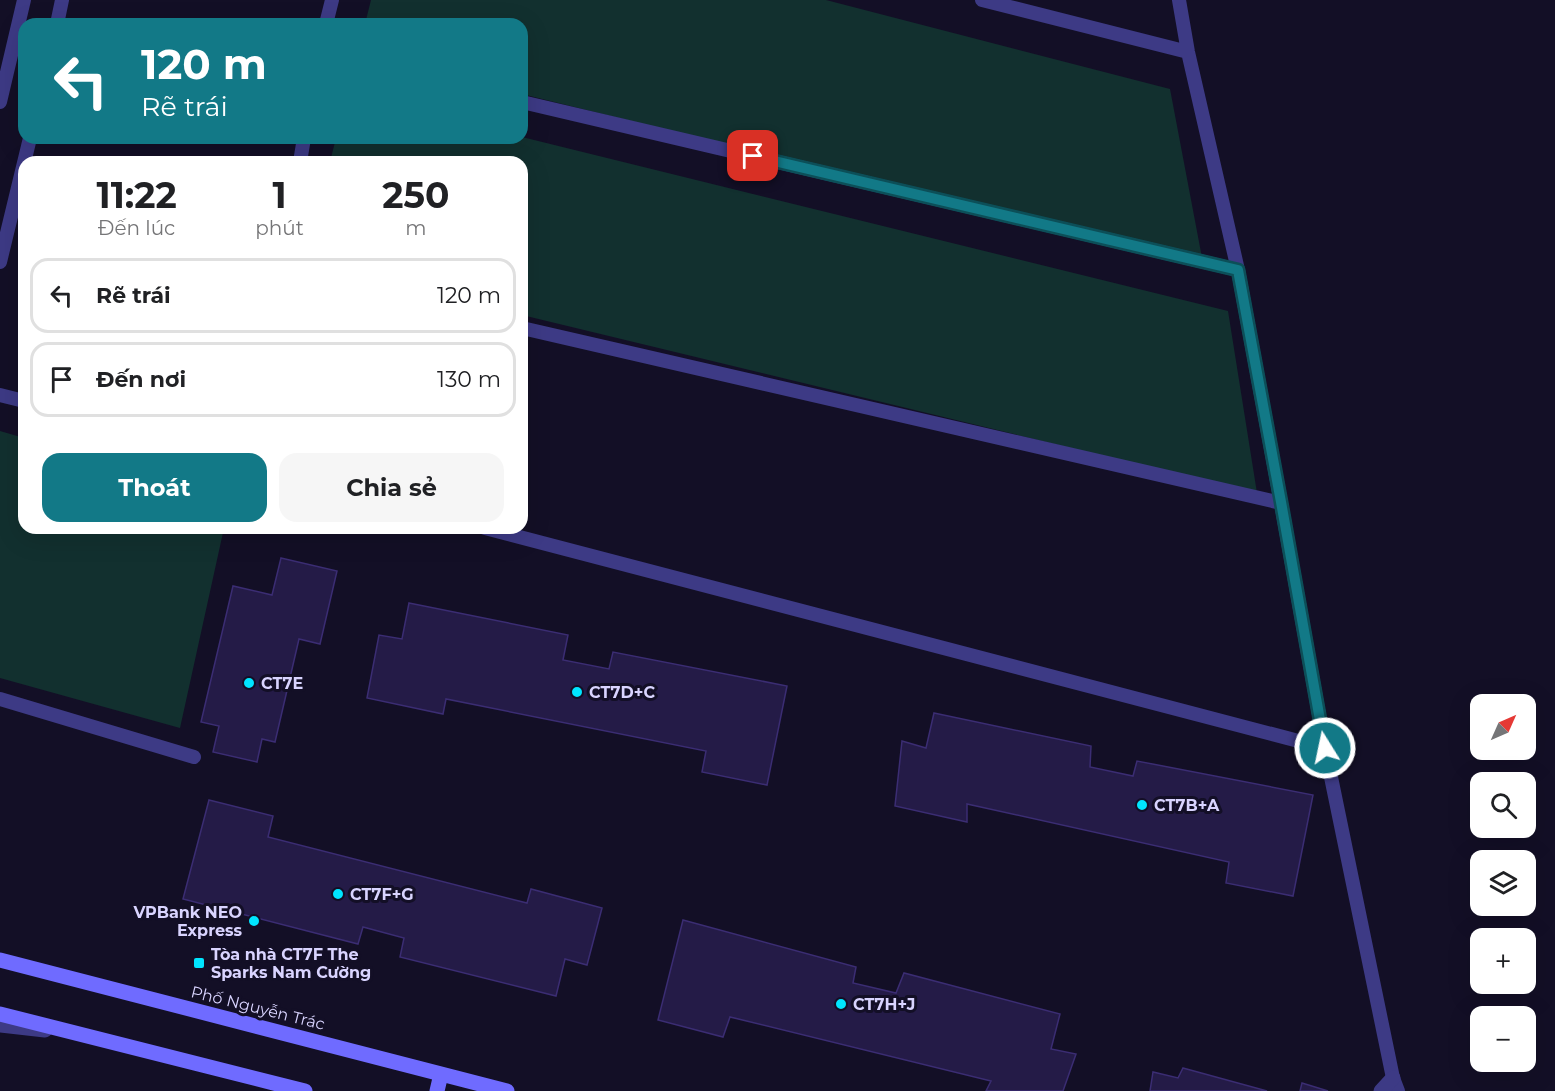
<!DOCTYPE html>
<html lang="vi">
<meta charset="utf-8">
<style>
:root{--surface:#fff;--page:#f6f6f6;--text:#202124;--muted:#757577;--line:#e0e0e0;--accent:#127987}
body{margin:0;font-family:Montserrat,sans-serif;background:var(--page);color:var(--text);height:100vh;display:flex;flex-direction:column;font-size:22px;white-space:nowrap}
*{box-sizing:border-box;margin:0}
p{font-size:20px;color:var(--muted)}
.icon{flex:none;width:33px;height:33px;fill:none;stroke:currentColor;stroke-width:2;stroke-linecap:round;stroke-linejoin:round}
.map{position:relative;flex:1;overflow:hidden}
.sheet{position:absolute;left:18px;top:156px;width:510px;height:378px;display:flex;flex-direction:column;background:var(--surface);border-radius:18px;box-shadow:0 6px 24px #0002}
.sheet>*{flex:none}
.top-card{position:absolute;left:18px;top:18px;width:510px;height:126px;border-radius:18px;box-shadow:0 6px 24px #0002;background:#127987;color:#fff;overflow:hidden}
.needle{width:39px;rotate:45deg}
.tools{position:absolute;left:1470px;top:694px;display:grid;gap:12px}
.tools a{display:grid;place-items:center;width:66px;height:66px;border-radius:12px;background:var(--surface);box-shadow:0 6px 24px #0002;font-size:30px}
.pin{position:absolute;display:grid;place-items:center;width:51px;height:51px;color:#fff;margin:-26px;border-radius:12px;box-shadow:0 3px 9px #0006}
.me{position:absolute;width:66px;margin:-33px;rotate:350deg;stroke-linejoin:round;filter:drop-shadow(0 0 4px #0008)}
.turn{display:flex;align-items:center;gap:21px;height:126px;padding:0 24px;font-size:27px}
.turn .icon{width:78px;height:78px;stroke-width:2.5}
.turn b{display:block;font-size:42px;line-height:51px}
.eta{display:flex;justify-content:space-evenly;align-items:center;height:102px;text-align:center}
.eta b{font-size:36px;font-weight:700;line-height:42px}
.primary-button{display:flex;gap:12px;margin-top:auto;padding:12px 24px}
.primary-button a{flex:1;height:69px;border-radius:18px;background:var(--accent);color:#fff;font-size:24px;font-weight:700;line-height:69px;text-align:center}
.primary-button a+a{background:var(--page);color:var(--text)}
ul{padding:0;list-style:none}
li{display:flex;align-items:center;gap:18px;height:75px;margin:0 12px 9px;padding:0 12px;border:3px solid var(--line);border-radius:18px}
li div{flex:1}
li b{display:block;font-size:22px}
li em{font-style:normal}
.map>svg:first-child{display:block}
.green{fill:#12302f}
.building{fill:#241b47;stroke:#3b2d73;stroke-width:1.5}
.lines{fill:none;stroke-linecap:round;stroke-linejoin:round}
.service{stroke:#3d3a85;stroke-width:14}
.minor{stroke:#3d3a85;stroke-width:15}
.secondary{stroke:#6f6bff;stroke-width:15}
.route-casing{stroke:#0c4f58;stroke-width:15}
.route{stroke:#127987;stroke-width:10}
.poi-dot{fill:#00e5ff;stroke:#130f26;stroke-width:2}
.labels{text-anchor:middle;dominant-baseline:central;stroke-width:6;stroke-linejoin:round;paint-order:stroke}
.poi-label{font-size:16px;font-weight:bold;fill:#d9d4ff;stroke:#130f26;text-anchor:start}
.street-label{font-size:16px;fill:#d9d4ff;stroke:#130f26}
</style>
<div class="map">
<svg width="1555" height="1091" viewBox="0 0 1555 1091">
<rect width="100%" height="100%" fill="#130f26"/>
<path class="green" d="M371,0H826L1170,89L1203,263L522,94V24H365Z
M522,137L1228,311L1257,493L522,315V162H330L336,138Z
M0,431L24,438V528H224L180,728L0,678Z"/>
<path class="building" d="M281,558L337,571L320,644L299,639L275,742L262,739L257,762L213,752L219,726L201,722L233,586L272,595Z
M409,603L568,635L563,660L609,669L613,652L787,686L767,785L702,772L706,751L446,699L443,714L367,698L379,635L402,639Z
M934,713L1091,746L1090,767L1133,776L1137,761L1313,795L1293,896L1226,883L1229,862L967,804V822L895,806L902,741L926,748Z
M209,800L273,816L268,837L527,903L531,889L602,908L587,965L565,959L556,996L400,957L404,938L363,927L358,944L183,899Z
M683,920L856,967L853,983L896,993L904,973L1060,1014L1051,1049L1076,1054L1063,1091H986L991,1081L730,1017L723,1037L658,1020Z
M1183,1068L1267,1091H1150L1153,1072L1178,1078Z
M1302,1083L1328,1091H1300Z"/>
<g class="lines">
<path class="service" d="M982,0L1188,52
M1179,0L1188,52L1238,270L1281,503L1325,748L1393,1078L1398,1091
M57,24L62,0
M326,24L332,0
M0,102L24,0
M522,102L1238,270
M300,162L304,138
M0,262L30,138
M522,328L1281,503
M0,395L24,401
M485,528L1325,748
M0,699L194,757"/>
<path class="minor" d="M0,1025L45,1030
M1381,1091L1393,1078"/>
<path class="secondary" d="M0,960L507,1091
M0,1014L305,1091
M437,1091L441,1074"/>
</g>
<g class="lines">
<g class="route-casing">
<path id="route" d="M753,156L1238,270L1281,502L1325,748"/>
</g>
<use href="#route" class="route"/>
</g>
<g class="poi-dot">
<circle cx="249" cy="683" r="6"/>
<circle cx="577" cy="692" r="6"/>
<circle cx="1142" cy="805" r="6"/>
<circle cx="338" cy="894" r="6"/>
<circle cx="254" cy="921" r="6"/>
<rect x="193" y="957" width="12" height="12" rx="3"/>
<circle cx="841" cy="1004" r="6"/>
</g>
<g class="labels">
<g class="poi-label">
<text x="261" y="683">CT7E</text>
<text x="589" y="692">CT7D+C</text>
<text x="1154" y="805">CT7B+A</text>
<text x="350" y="894">CT7F+G</text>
<text x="242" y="912" text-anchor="end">VPBank NEO<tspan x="242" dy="18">Express</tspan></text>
<text x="211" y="954">Tòa nhà CT7F The<tspan x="211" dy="18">Sparks Nam Cường</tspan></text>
<text x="853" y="1004">CT7H+J</text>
</g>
<g class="street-label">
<text transform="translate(258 1008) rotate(14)">Phố Nguyễn Trác</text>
</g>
</g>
</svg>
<div class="tools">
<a><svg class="needle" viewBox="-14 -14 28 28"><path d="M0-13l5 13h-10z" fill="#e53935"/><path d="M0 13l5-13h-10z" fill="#757577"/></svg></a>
<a><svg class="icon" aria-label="search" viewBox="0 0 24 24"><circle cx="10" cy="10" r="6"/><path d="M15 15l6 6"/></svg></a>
<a><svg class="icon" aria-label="layers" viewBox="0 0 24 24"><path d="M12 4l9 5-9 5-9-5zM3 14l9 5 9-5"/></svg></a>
<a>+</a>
<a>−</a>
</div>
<div class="pin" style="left:753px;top:156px;background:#d93025"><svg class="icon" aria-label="arrive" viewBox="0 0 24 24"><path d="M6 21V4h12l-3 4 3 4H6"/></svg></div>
<svg class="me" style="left:1325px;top:748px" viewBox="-20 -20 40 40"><circle r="17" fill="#127987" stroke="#fff" stroke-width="3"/><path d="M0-11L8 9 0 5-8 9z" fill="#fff"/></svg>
<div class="top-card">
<div class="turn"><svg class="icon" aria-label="left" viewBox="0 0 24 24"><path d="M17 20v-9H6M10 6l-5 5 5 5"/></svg><div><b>120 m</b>Rẽ trái</div></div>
</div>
<section class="sheet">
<div class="eta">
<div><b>11:22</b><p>Đến lúc</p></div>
<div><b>1</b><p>phút</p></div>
<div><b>250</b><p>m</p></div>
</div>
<ul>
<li><svg class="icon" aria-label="left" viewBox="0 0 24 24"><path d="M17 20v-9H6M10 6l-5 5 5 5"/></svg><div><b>Rẽ trái</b></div><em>120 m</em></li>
<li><svg class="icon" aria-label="arrive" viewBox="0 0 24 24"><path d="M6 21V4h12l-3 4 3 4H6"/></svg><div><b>Đến nơi</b></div><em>130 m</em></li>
</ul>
<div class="primary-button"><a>Thoát</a><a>Chia sẻ</a></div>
</section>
</div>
